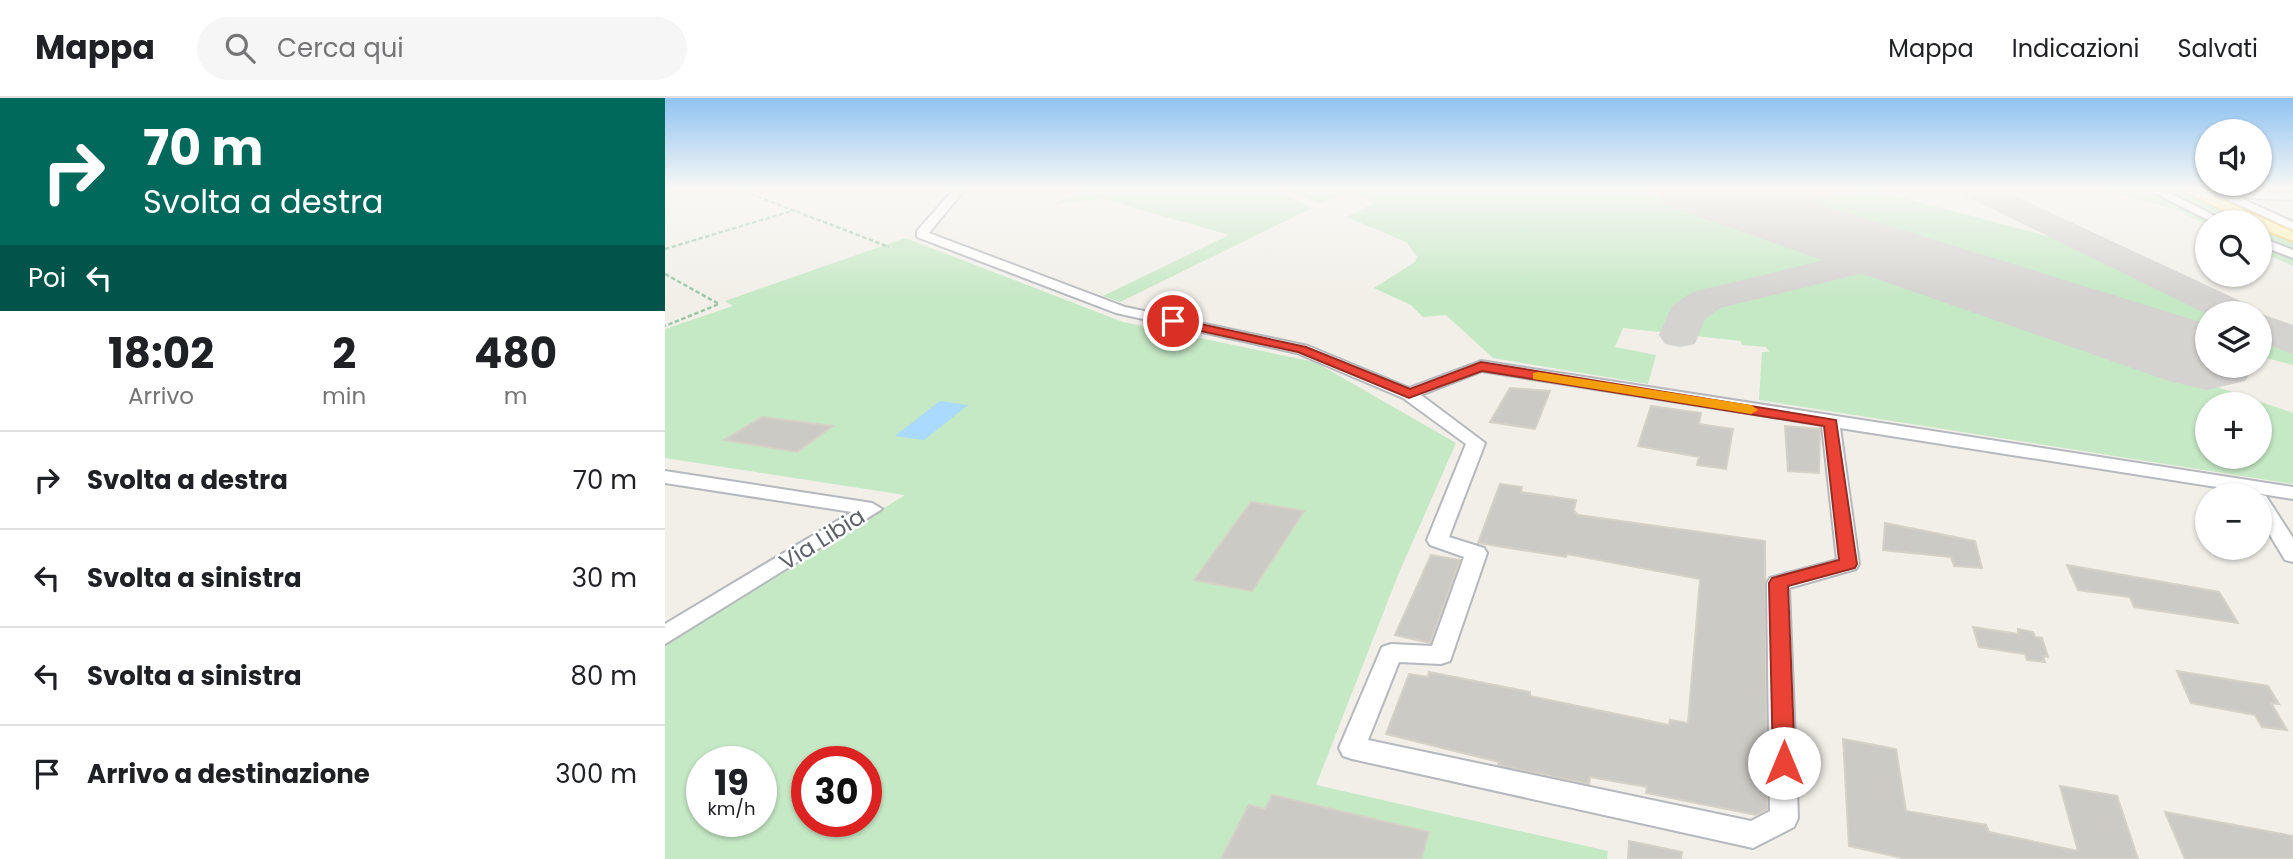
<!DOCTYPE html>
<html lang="it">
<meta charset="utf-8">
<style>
:root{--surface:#fff;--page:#f6f6f6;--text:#202124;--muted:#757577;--line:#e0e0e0}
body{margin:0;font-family:Poppins,sans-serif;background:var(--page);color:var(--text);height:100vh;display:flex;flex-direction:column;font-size:26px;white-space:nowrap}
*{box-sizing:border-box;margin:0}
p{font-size:23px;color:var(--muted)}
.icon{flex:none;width:38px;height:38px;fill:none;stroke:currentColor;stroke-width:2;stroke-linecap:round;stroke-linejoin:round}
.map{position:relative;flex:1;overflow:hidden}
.panel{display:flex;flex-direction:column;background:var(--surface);width:665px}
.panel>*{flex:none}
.hud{background:#00695c;color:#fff;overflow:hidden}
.buttons{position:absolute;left:1530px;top:21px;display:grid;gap:14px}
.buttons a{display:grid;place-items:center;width:77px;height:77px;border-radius:50%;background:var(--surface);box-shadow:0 2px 5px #0004;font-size:35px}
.speed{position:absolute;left:21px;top:648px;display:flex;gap:14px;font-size:35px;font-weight:700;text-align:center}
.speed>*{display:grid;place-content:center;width:91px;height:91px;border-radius:50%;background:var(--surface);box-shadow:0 2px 5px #0004;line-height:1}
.speed small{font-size:18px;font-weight:400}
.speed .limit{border:10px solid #d22;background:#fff;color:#111}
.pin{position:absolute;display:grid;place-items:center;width:60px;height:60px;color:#fff;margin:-30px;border:4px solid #fff;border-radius:50%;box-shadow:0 2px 7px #0007}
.me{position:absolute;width:77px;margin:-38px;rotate:0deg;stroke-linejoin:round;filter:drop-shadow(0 0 5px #0008)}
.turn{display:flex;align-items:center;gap:24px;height:147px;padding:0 28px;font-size:32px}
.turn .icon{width:91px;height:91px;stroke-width:2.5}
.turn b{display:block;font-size:49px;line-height:60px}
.then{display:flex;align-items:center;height:66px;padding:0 28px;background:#0003;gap:14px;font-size:26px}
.eta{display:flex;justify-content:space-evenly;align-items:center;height:119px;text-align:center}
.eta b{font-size:42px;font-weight:700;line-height:49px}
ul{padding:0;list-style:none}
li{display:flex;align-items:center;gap:21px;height:98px;padding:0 28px;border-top:2px solid var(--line)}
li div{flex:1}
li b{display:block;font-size:26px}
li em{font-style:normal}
header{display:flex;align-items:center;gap:42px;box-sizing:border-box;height:98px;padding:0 35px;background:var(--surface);border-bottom:2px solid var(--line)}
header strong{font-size:33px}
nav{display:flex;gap:38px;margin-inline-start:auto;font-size:24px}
.search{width:490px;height:63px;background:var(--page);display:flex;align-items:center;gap:18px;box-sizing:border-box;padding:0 24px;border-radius:38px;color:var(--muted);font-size:26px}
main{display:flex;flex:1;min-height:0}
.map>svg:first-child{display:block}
.green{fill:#c5e8c5;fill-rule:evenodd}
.water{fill:#aadaff}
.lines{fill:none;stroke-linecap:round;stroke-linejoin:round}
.taxiway{fill:#d4d3d0;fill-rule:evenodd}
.runway{fill:#d4d3d0;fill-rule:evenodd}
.building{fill:#cccac5;stroke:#d6d1c6;stroke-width:2}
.minor-casing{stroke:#b5b8bc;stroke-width:4}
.major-casing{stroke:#f2c960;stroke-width:3}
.path{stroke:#9cc7a9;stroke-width:2.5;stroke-dasharray:4.5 2.5;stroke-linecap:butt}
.minor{fill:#fff;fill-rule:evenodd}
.major{fill:#fff2af;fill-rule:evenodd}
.route{fill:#ea4335;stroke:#982c22;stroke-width:2}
.slow{fill:#f59e0b}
.labels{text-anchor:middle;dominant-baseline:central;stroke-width:5;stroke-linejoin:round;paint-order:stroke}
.street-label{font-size:23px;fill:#5f6368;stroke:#fff}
</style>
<header>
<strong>Mappa</strong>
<div class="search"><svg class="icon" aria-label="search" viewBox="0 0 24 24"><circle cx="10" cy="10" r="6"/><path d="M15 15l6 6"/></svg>Cerca qui</div>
<nav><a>Mappa</a><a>Indicazioni</a><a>Salvati</a></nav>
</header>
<main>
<section class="panel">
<div class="hud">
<div class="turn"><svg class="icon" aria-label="right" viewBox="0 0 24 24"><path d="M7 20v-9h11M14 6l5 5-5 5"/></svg><div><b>70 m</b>Svolta a destra</div></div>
<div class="then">Poi<svg class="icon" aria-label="left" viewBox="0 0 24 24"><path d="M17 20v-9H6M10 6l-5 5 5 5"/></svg></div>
</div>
<div class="eta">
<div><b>18:02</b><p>Arrivo</p></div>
<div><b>2</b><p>min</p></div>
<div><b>480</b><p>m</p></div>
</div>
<ul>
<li><svg class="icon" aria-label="right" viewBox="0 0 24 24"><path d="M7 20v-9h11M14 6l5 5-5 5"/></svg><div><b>Svolta a destra</b></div><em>70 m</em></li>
<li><svg class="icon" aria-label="left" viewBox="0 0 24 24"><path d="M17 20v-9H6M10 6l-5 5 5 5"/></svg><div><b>Svolta a sinistra</b></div><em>30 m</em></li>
<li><svg class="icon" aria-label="left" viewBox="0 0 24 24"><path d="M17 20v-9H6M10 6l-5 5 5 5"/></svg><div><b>Svolta a sinistra</b></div><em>80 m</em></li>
<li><svg class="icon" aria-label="arrive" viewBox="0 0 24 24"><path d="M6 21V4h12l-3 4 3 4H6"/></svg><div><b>Arrivo a destinazione</b></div><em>300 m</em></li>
</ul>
</section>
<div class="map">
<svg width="1628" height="761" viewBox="0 0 1628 761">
<rect width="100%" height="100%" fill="#f1efe8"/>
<path class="green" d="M423,91H607L647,110L455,204L438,198L564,137L439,101L388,106Z
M622,91H973L1628,315V386L1094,302L1097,254H1104L1101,249L1077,247L1076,243L958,230L950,249L991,257L983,286L828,260L781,217L758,219L746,207L709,190L750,164L752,158L741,144L682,119L711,104L686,93L655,106ZM1542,306H1594V359H1542Z
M1449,91H1519L1592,124L1542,127L1510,111L1444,94Z
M1209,92L1397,142L1552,215H1542V241L1127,106L1136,101Z
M1594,125L1628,141V168L1594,153Z
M240,140L458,224L650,264L791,345L733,477L651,687L943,753L942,761H0V546L240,397L0,360V231L68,208L60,203ZM37,663H96V723H37ZM142,663H201V723H142Z
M1594,235L1628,251V267L1594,258Z"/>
<path class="water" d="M275,303L303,307L259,342L230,338Z"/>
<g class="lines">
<path class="taxiway" d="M1072,91H1179L1175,97L1164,100L1059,111L1048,109L1043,102L1048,95Z
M1295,91H1335L1584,207L1590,215L1542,216L1299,97Z
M1227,146L1240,149L1245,157L1240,165L1055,210L1040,221L1030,246L1015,249L1000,246L994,237L1007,208L1027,194Z
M1592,215H1594L1628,227V256L1594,243Z"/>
<path class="runway" d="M989,91H1105L1542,226V268H1590L1580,283L1542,292L1504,283L1000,107Z
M1594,258L1595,260L1594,262Z"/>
</g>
<path class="building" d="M845,290L885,293L870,331L825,324Z
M986,308L1036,315L1034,326L1068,331L1061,371L1032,367L1034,359L973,348Z
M97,319L168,328L132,354L59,342Z
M1120,328L1155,331L1154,375L1123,373Z
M835,386L857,389L856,394L911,402L909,413L913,417L1100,443L1102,711L1091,717L981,695L982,689L925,679L924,686L833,667L834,664L721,636L744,576L763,579L764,574L865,594V598L1004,627L1005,622L1023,625L1035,481L902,456L901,459L813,445Z
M586,404L639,413L587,493L529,482Z
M1220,425L1310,443L1317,470L1289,468L1286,459L1218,452Z
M766,457L795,462L765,545L730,537Z
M1402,467L1554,494L1573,525L1469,509L1465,499L1413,492Z
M1308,529L1353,536V531L1368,534L1370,539L1377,540L1383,559L1378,558L1380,564L1362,562L1360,556L1314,549Z
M1512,573L1603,588L1614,606L1606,605L1622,632L1597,629L1590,617L1526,605Z
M1178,641L1231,651L1241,713L1321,727L1324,734L1413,753L1395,688L1452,698L1473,761H1241L1184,748Z
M607,697L764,734L756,761H556L584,707L600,711Z
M1500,714L1628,738V761H1520Z
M964,743L1017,754L1016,761H963Z"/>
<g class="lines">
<g class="minor-casing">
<path id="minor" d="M289,91H300L264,135L460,209L643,248L744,290L816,263L1628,389V401L1175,330L1194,466L1191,471L1124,490L1133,720L1129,729L1088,750L687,661L678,658L674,650L717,549L726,546L767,548L799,459L765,447L762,442L801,346L738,300L632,255L451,215L252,139V133ZM817,273L1157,327L1172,462L1105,480L1102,485L1105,713L1086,723L703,642L734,564L776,566L785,563L822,455L819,450L784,439L820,345L756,297Z
M1482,91H1497L1562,124H1547Z
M1541,91L1628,96V102L1573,99L1628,124V132Z
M1594,139L1628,152V160L1594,147Z
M0,373L207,405L217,411L0,546V526L187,414L0,385Z
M1594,396L1601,398L1628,440V464L1620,462L1594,419V397H1589Z"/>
</g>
<g class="major-casing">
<path id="major" d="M1514,91H1532L1628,134V143L1594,130V124H1583Z"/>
</g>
<path class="path" d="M73,91L224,149
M0,151L130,112
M0,176L54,206L0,228"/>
<use href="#minor" class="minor"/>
<use href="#major" class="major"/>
</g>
<linearGradient id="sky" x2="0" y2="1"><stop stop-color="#8fc3f1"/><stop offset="0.46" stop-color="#f9f8f5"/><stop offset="1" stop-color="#f9f8f5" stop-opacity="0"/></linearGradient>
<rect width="1628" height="198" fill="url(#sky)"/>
<path class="route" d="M508,220L641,249L745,291L816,264L1171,322L1192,466L1190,470L1123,488L1130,665L1127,672L1119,675L1111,672L1108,665L1104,485L1107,480L1174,462L1159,328L817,273L744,300L633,254L503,226L502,223Z"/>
<path class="slow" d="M873,274L1086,307L1093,312L1086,316L868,281V275Z"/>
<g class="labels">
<g class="street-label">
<text transform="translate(157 441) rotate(-32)">Via Libia</text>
</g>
</g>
</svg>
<div class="buttons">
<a><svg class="icon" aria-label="sound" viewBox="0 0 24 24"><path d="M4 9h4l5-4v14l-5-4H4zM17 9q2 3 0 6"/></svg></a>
<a><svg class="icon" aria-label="search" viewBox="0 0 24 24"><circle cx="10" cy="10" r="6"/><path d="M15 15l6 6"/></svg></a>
<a><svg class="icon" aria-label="layers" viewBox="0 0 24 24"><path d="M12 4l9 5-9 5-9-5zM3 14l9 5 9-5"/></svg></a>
<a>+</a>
<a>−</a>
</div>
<div class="speed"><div>19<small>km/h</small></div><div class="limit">30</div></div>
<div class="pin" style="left:508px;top:223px;background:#d93025"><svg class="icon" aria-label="arrive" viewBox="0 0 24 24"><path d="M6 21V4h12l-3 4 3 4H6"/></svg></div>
<svg class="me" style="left:1119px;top:665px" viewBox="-20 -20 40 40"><circle r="19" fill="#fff"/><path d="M0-13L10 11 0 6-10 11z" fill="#ea4335"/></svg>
</div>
</main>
